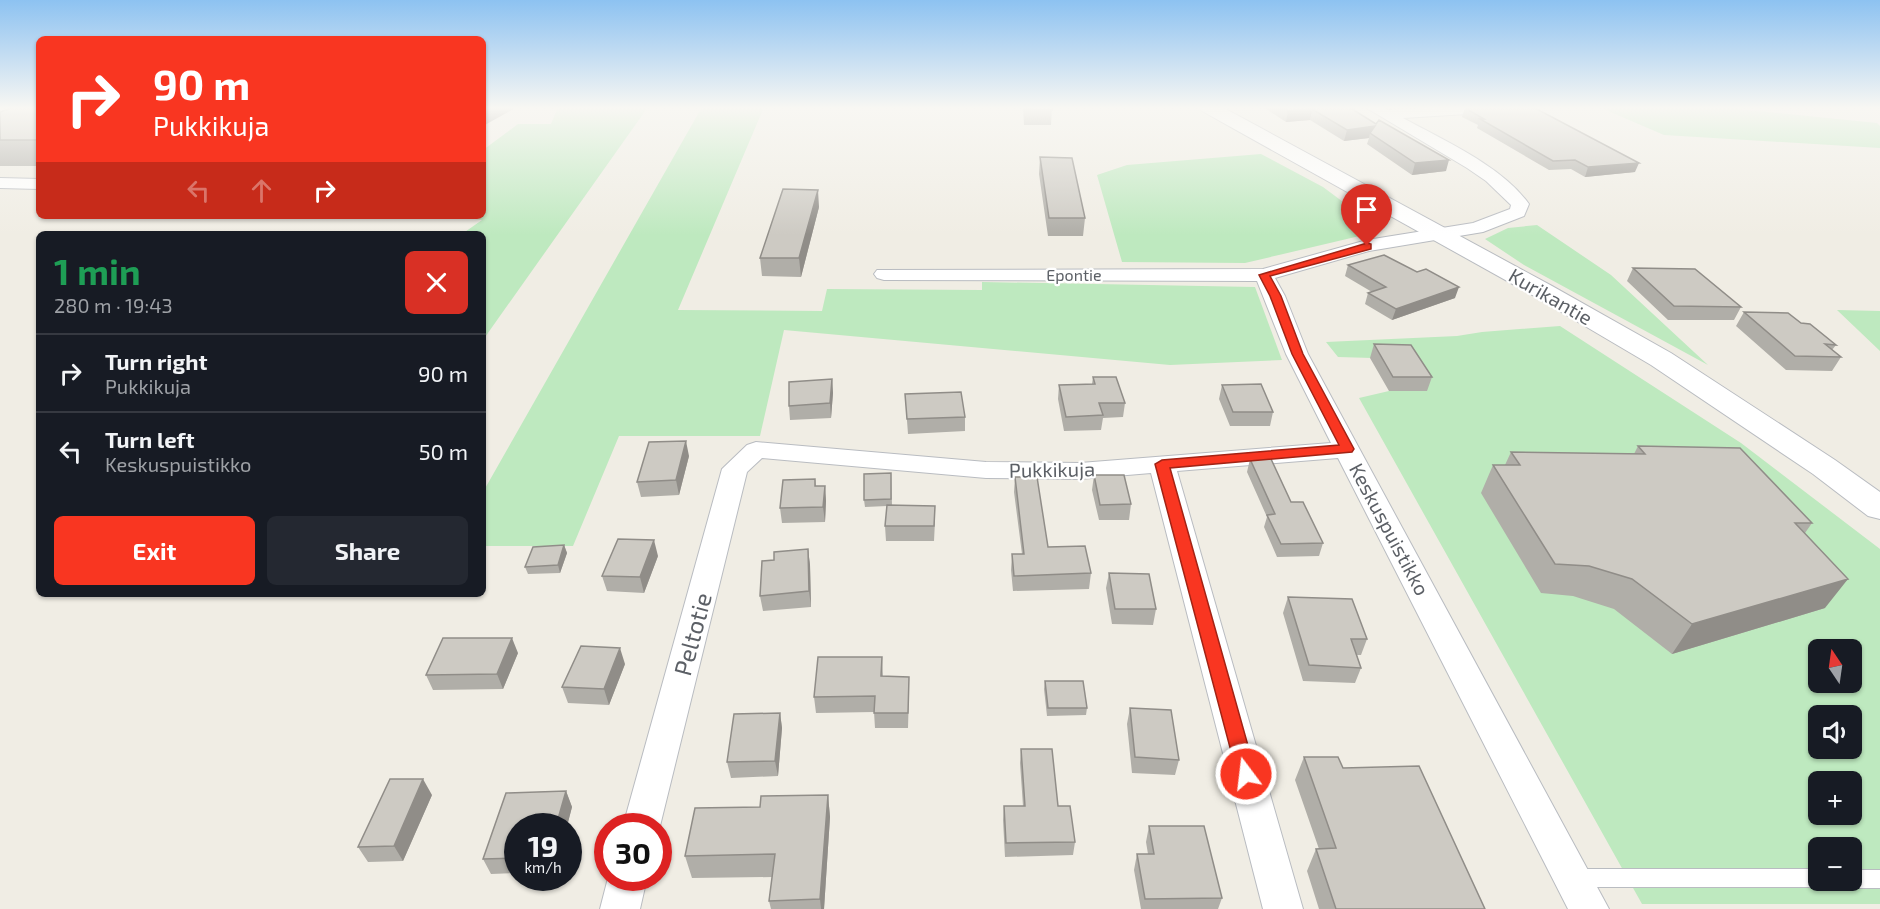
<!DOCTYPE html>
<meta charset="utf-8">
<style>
:root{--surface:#171b24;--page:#242831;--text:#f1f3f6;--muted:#9ea1a6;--line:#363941;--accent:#f93621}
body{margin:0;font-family:"Exo 2",sans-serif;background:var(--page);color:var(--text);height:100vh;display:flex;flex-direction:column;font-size:22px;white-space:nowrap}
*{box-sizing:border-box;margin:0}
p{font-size:20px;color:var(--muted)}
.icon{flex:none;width:33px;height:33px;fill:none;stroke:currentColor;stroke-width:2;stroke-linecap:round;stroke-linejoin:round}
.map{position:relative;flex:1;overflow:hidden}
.details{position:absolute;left:36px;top:231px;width:450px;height:366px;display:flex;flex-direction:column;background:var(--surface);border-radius:9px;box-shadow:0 2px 4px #0004}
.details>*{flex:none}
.guide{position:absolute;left:36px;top:36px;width:450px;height:183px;border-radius:9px;box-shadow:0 2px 4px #0004;background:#f93621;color:#fff;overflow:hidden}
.needle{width:39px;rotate:347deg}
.controls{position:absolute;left:1808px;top:639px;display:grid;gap:12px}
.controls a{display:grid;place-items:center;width:54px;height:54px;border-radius:9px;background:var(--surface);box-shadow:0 2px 4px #0004;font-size:30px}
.speed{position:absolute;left:504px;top:813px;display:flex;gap:12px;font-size:30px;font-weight:700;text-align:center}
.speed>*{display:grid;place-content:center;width:78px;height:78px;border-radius:50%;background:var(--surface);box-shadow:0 2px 4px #0004;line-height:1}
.speed small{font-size:15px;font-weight:400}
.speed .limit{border:9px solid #d22;background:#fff;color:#111}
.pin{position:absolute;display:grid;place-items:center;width:51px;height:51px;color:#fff;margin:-62px -26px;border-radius:50% 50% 50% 0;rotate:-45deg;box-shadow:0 0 6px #0007}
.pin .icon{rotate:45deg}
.me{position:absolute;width:66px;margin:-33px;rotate:345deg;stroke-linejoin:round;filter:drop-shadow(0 0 4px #0008)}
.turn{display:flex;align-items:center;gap:21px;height:126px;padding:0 18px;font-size:27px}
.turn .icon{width:78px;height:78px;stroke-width:2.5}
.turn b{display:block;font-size:42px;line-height:51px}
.lanes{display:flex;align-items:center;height:57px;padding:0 18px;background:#0003;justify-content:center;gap:30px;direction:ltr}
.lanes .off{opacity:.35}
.round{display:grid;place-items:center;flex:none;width:63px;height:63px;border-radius:9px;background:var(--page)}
.summary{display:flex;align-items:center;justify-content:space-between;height:102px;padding:0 18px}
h1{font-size:36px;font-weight:700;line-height:45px;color:#1e9e55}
.cta{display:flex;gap:12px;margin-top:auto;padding:12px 18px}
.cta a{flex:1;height:69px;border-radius:9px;background:var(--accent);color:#fff;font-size:24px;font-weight:700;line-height:69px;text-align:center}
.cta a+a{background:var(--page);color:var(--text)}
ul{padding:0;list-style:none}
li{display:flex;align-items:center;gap:18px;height:78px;padding:0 18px;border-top:2px solid var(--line)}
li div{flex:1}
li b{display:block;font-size:22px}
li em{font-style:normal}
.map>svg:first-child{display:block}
.green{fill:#bee9bf;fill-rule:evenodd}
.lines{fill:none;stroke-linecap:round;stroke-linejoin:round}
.service-casing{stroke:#b9bcc1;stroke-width:2}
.minor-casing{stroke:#b9bcc1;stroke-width:2}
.tertiary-casing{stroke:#b9bcc1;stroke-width:2}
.service{fill:#fff;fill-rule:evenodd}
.minor{fill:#fff;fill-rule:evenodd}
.tertiary{fill:#fff;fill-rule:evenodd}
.wall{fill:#b0aea8}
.shaded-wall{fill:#908d88}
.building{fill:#cdcac3;stroke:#908d88;stroke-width:1.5}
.route{fill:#f93621;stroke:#a22315;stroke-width:1.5}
.labels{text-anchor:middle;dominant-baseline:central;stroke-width:4.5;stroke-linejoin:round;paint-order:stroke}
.far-street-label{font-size:16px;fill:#5c6066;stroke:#fff}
.street-label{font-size:20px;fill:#5c6066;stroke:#fff}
.near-street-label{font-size:24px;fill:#5c6066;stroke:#fff}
</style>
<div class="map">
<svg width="1880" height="909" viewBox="0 0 1880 909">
<rect width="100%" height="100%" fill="#f0ede4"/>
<path class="green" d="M558,107H648L483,340V234H462L482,220L454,216H483V150L518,124H551Z
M702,107H764L678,310L822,311L827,289L982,290V282L1255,287L1282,360L1170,365L784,330L760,436H619L573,546H483V492Z
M1599,107H1719L1877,123L1880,126V148L1664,135Z
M1261,154L1323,187L1370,222L1375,230L1368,234L1245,263L1122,262L1097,175L1127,165Z
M1537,225L1611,275L1708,365L1524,265L1485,239L1508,228Z
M1837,310L1880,311V351Z
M1560,326L1741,443L1880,549V904H1642L1359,398L1389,391H1427L1406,359L1338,357L1326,342L1457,336L1482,332ZM1818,650H1851V682H1818ZM1818,716H1851V748H1818ZM1818,782H1851V814H1818ZM1818,848H1851V880H1818Z"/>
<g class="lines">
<g class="service-casing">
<path id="service" d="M1577,869H1818V880H1826L1824,884L1818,887H1577L1571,884L1568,878L1571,872Z
M1851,870H1880V888H1851L1844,885L1842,880H1851Z"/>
</g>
<g class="minor-casing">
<path id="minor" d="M1365,107H1383L1388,110L1439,107H1521L1514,111L1403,118C1443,140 1502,166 1529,204L1524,216L1483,232L1369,251L1275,278L1285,296L1308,354L1609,909H1568L1338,458L1177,471L1303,909H1263L1151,473L1080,479L986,478L762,458L747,472L660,826L658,829V826H623L722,469L747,445L756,442L986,462L1080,463L1331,443L1286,354L1257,281L884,280L877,278L874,274L877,270L1263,269L1367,240L1473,223L1510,209L1511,205L1486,181L1467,168Z
M0,178L39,179V189L0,188Z
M608,878H647L640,909H600Z"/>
</g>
<g class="tertiary-casing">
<path id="tertiary" d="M1199,107H1222L1552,286L1671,353L1835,460L1880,492V519L1868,516L1813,474L1651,365L1534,296L1202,111Z"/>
</g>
<use href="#service" class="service"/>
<use href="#minor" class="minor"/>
<use href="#tertiary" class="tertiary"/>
</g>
<path class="wall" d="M39,107V166H0V112Z
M1023,107H1052L1051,125H1024Z
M1263,107H1349L1446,171L1412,175L1367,144L1369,138L1344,141L1310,120L1286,122Z
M1465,108L1635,172L1585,177L1571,169L1549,170L1477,128L1478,125L1462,117Z
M1040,157L1085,218L1083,236H1048L1039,174Z
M819,207L801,277L762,276L760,258Z
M1348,265L1455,298L1392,320L1365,304L1368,293L1372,292L1345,276Z
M1633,268L1741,307L1734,320H1668L1627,281Z
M1744,312L1801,323L1836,345L1832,350L1841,357L1832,371L1786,370L1736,326Z
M1374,344L1432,377L1427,391H1389L1370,358Z
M1093,377L1125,403L1123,417L1103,418L1101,430L1064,431L1058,399L1059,385L1092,384Z
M832,379L833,393L831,418L790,420L789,406Z
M1222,385L1273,412L1270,426H1230L1219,399Z
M905,394L965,417V431L908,434Z
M1638,446L1812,523L1805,533L1825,608L1672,654L1614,609L1573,596L1541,593L1481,493L1493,465H1505L1511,452L1634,454Z
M689,456L679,495L641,497L637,482Z
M1250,459L1291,502L1323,543L1319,556L1277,557L1264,527L1267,517L1247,472Z
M891,473L892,505L935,521L934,541H886L885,526L887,506L865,507L864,500Z
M1094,475L1131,504L1129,520H1099L1092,490Z
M1015,477L1048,547L1091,573L1089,589L1013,591L1011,570L1012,554H1022L1014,492Z
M815,479L816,486H825L826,501L825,522L782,523L780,508Z
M564,545L567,553L560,573L528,574L525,567Z
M808,549L810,565L811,607L763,611L760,596L774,560Z
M658,556L644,593L607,591L602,576Z
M1109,573L1156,609L1153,625L1112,624L1106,588Z
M1288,597L1367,639L1361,655H1357L1361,668L1355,683L1303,681L1283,613Z
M518,653L503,689L433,690L426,675Z
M882,657L883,676L909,692L908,728H875L874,712L816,713L814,697Z
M625,664L609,705L568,703L562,687Z
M1045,681L1087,708L1086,715L1047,716L1044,689Z
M1130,708L1179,760L1175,775L1132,773L1127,724Z
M780,713L782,728L778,776L731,778L727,762Z
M1021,749L1058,806L1075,842L1073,855L1005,857L1003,820L1004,806H1023L1020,763Z
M1304,757L1343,768L1485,909H1319L1307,871L1316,849H1319L1295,780Z
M566,791L572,807L567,826H518V873L491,874L483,859L506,793Z
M432,795L403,861L368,862L358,847Z
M828,795L830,817L824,909H771L769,901L772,877L692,878L685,856L760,807Z
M1149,826L1222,898L1218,909H1141L1134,870L1137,854H1148L1146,842Z"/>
<path class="shaded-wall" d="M491,107H517L483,126V112Z
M1312,109L1310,120L1286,122L1288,111Z
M1375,126L1370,133L1369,138L1344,141L1347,130Z
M1449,160L1446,171L1412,175L1415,163Z
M1639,163L1635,172L1585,177L1588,167Z
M818,190L819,207L801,277L799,258Z
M1459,287L1455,298L1392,320L1396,309Z
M832,379L833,393L831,418L830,403Z
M686,441L689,456L679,495L676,480Z
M825,486L826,501L825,522L823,507Z
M654,540L658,556L644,593L640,577Z
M564,545L567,553L560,573L558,565Z
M808,549L810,565L811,607L809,591Z
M1848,579L1825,608L1672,654L1692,624Z
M512,638L518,653L503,689L497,674Z
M620,648L625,664L609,705L604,689Z
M780,713L782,728L778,776L775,761Z
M423,779L432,795L403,861L394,846Z
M566,791L572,807L567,826H556Z
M828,795L830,817L824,909H821L820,899Z"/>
<path class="building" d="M14,107H39V140H0V112Z
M483,107H491L483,112Z
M1024,107H1052V110L1024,109Z
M1281,107H1349L1376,124L1379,120L1449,160L1415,163L1370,133L1375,126L1347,130L1312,109L1288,111Z
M1477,107H1533L1639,163L1588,167L1575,160L1553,161L1480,119H1484L1465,108Z
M1040,157L1072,158L1085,218H1049Z
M783,189L818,190L799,258H760Z
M1384,255L1417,272L1426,269L1459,287L1396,309L1368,293L1386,287L1348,265Z
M1633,268L1695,269L1741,307L1674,306Z
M1744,312L1788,313L1801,323L1810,324L1836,345L1825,344L1841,357L1795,356Z
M1374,344L1411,345L1432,377H1393Z
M1093,377H1116L1125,403H1099L1103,415L1066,417L1059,385L1095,384Z
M832,379L830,403L789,406V382Z
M1261,384L1273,412H1233L1222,385Z
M961,392L965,417L907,419L905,394Z
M686,441L676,480L637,482L649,442Z
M1638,446L1740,448L1812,523H1795L1848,579L1692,624L1632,579L1589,566L1555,564L1493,465H1520L1511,452L1645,454Z
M1250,459H1271L1291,502H1303L1323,543L1281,544L1267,515L1275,514Z
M891,473V499L864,500V474Z
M1094,475H1124L1131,504L1100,505Z
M1015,477H1037L1048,547L1085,546L1091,573L1014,576L1012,554H1024Z
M815,479V486H825L823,507L780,508L783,480Z
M887,505L935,506L934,526H885Z
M618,539L654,540L640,577L602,576Z
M564,545L558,565L525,567L533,547Z
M808,549L809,591L760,596L762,561L774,560V552Z
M1109,573L1149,574L1156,609H1115Z
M1288,597L1352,599L1367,639H1351L1361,668L1309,665Z
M443,638H512L497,674L426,675Z
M581,646L620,648L604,689L562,687Z
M818,657H882L881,676L909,677L908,713H874L875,696L814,697Z
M1045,681H1083L1087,708H1048Z
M1130,708L1171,710L1179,760L1135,757Z
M780,713L775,761L727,762L734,714Z
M1021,749H1052L1058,806H1070L1075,842L1006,843L1004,806H1025Z
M1304,757H1338L1343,768L1419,766L1485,909H1336L1316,849L1336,848Z
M390,779H423L394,846L358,847Z
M566,791L556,826H518V858L483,859L506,793Z
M828,795L820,899L769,901L775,854L685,856L695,808L760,807L761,796Z
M1149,826H1204L1222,898L1145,899L1137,854H1154Z"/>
<linearGradient id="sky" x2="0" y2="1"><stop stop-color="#8dc2f1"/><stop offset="0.46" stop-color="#f8f7f3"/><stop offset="1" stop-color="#f8f7f3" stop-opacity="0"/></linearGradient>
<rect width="1880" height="235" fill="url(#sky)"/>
<path class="route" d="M1367,243L1371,244V249L1270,276L1281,296L1303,354L1354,449L1352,452L1170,468L1256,774L1253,780L1246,783L1240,780L1237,774L1155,464L1162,460L1339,445L1292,354L1270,296L1259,275Z"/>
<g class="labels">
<g class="far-street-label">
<text x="1074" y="274">Epontie</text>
</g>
<g class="street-label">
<text transform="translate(1551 296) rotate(30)">Kurikantie</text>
<text transform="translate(1052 469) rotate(-1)">Pukkikuja</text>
<text transform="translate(1390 529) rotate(62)">Keskuspuistikko</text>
</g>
<g class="near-street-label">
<text transform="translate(692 634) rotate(-75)">Peltotie</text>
</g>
</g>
</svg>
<div class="controls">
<a><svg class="needle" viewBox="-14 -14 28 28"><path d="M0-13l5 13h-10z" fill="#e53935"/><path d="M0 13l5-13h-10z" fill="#9ea1a6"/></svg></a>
<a><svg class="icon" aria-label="sound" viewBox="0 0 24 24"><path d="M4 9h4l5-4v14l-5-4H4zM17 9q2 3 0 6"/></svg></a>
<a>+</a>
<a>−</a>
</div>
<div class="speed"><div>19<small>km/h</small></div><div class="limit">30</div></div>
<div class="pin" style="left:1367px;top:246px;background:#d93025"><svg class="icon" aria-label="arrive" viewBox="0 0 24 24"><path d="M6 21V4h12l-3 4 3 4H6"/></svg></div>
<svg class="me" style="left:1246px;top:774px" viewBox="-20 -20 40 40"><circle r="17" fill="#f93621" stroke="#fff" stroke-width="3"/><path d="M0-11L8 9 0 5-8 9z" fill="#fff"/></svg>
<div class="guide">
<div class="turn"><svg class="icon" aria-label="right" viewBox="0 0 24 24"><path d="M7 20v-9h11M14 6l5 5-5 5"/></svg><div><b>90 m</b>Pukkikuja</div></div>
<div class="lanes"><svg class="icon off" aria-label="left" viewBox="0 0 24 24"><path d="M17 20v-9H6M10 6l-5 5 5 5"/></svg><svg class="icon off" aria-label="ahead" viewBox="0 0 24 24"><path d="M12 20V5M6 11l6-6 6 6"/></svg><svg class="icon" aria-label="right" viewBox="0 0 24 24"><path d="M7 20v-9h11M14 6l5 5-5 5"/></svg></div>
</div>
<section class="details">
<div class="summary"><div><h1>1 min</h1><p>280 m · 19:43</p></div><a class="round" style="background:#d93025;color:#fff"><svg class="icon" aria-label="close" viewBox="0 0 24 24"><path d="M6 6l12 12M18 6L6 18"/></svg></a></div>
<ul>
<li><svg class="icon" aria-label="right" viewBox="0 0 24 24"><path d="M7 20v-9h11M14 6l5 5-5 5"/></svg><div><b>Turn right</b><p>Pukkikuja</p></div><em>90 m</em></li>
<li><svg class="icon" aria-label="left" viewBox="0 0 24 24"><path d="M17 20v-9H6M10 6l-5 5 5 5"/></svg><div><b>Turn left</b><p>Keskuspuistikko</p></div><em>50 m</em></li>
</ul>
<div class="cta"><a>Exit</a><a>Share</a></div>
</section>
</div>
